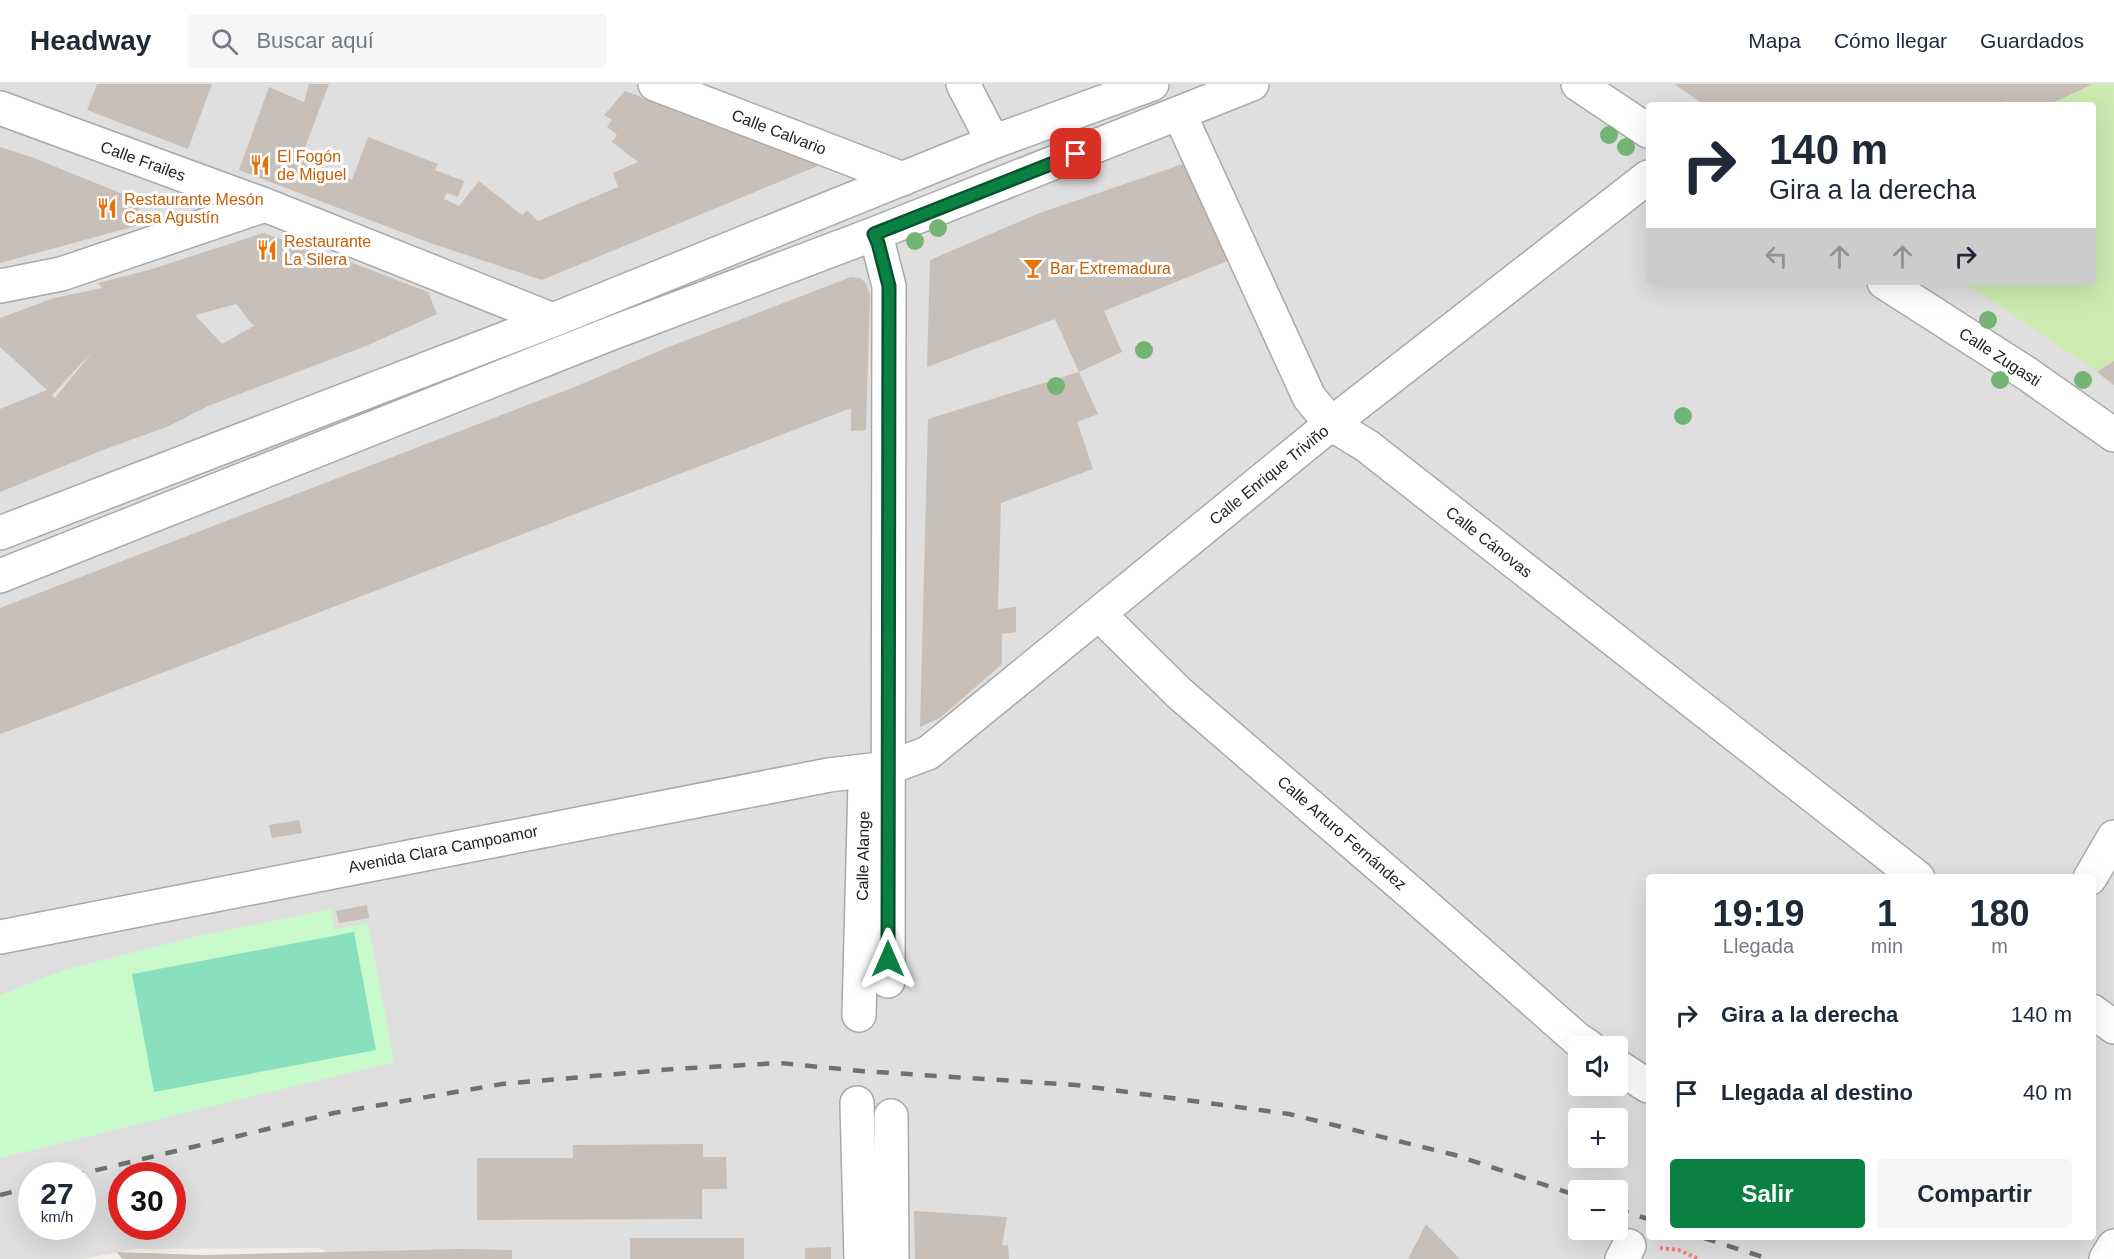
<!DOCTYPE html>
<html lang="es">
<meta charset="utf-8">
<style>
:root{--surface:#fff;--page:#f6f6f7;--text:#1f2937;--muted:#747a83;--line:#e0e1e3;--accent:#0b8043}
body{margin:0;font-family:Helvetica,sans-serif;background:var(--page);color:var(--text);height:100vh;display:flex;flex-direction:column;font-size:22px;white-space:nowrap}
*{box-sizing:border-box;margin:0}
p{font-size:20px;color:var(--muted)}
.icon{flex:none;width:33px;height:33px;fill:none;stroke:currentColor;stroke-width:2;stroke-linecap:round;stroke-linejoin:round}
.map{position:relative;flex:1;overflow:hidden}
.sheet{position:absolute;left:1646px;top:790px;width:450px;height:366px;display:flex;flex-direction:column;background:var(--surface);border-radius:6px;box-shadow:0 6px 24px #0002}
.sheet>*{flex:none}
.banner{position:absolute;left:1646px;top:18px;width:450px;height:183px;border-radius:6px;box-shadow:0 6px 24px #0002;background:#fff;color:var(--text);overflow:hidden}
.tools{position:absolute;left:1568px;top:952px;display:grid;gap:12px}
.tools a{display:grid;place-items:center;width:60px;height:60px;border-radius:6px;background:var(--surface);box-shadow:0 6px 24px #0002;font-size:30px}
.speed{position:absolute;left:18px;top:1078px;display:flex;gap:12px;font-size:30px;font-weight:700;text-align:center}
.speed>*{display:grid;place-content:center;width:78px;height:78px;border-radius:50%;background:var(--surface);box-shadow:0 6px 24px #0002;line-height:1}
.speed small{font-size:15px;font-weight:400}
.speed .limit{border:9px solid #d22;background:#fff;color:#111}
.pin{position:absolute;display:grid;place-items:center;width:51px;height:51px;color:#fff;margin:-26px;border-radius:12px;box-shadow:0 3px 9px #0006}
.me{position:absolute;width:66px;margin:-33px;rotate:0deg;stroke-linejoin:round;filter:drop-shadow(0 0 4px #0008)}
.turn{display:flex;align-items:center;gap:21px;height:126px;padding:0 24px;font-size:27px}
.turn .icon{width:78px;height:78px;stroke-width:2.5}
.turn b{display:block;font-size:42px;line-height:51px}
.lanes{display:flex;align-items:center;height:57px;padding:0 24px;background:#0003;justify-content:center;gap:30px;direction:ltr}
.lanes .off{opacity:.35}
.eta{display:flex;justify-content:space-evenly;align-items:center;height:102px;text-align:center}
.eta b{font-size:36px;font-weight:800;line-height:42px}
.button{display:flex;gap:12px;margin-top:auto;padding:12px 24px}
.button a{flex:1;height:69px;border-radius:6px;background:var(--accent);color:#fff;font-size:24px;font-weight:800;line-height:69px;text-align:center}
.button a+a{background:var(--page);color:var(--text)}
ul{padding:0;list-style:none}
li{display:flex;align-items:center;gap:18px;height:78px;padding:0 24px}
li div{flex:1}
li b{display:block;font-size:22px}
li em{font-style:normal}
header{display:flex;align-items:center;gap:36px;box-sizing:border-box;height:84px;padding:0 30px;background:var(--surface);border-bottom:2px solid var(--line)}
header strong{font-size:28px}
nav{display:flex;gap:33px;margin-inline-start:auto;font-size:21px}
.search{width:420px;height:54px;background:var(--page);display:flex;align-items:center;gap:15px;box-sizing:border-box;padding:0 21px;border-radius:6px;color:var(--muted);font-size:22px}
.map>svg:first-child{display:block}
.residential{fill:#e0dfdf;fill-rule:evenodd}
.grass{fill:#cdebb0}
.park{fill:#c8facc}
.pitch{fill:#88e0be}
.building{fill:#c7bfb8;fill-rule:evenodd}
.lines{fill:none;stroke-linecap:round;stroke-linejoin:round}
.minor-casing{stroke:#a9a9a9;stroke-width:36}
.path{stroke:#fa8072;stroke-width:4;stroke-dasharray:3 3;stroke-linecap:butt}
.minor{stroke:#fff;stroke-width:33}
.rail{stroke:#707070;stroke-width:4.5;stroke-dasharray:12 12;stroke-linecap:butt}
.tree{fill:#74b475}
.route-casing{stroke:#07532c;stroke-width:15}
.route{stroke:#0b8043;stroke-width:10}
.labels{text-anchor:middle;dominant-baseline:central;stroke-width:6;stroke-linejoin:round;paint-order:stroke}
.street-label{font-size:16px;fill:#222;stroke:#fff}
.food-label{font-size:16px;fill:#c56008;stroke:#fff;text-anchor:start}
</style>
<header>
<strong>Headway</strong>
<div class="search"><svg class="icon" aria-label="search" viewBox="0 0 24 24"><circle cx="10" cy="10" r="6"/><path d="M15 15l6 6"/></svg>Buscar aquí</div>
<nav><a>Mapa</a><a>Cómo llegar</a><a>Guardados</a></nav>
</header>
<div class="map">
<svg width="2114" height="1175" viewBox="0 0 2114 1175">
<rect width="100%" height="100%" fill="#f2efe9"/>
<path class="residential" d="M0,0H2114V1175H326L325,1166L317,1164L135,1165L82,1175H0ZM1648,21H2092V198H1648ZM1648,794H2092V1154H1648ZM1578,963H1617V1002H1578ZM1578,1035H1617V1074H1578ZM32,1092H82V1143H32ZM122,1092H172V1143H122ZM1578,1107H1617V1146H1578Z"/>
<path class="grass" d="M2093,0H2114V277L2097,288L1964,198H2092V21H2048Z"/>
<path class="park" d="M331,825L335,845L368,839L394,978L0,1074V911L64,886L198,852Z"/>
<path class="pitch" d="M354,848L376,966L154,1008L132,890Z"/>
<path class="building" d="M97,0H212L188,65L87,26Z
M309,0H329L301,74L352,96L368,53L438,80L435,86L464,97L458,113L447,109L444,115L459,122L479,97L522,131L527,126L538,137L618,103L613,89L638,78L612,58L617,51L607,43L612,36L604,31L625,7L820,81L542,196L430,159L239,86L269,3L304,18Z
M1674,0H2093L2048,21H2009L2007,17L1997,21H1704Z
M0,63L34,74L140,117L136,142L0,179Z
M1186,79L1230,176L1104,227L1122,268L1079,288L1098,330L1077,338L1093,385L1001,419L998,525L1016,523V548L1002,550V580L940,634L920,643L928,335L1079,288L1055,235L927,283L930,176L1037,130Z
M263,149L345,176L428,208L437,230L366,262L208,322L169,342L103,366L0,408V325L47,306L0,263V234L54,214L102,204L98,199L152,185ZM236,220L254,242L222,260L195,231ZM93,267L55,314L52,311Z
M851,193L860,194L866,199L870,211L866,346L851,347V324L55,630L0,650V524L577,302L666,264Z
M2114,277V301L2097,288Z
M299,736L302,749L272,754L269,741Z
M367,821L369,834L339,839L336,827Z
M703,1060V1073H726L727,1105H702V1135L477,1136V1074H573V1061Z
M914,1127L1007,1133L1002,1162L1008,1161L1009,1175H915Z
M1426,1140L1460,1175H1408Z
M630,1154H744V1175H630Z
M831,1163V1175H805V1164Z
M462,1165L512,1166V1175H122L117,1168L202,1171Z"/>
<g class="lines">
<g class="minor-casing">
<path id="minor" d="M655,0L903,95
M963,0L993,58
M1578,0L1648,47
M0,24L265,121L553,236
M1179,29L1309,313L1331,340L1367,362L1918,794
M874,150L878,159L889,202L888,897
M1884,198L2026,289L2114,351
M0,202L61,190L265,121
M0,449L553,236L993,58L1152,0
M0,492L612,249L874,150L1252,0
M1099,530L1179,609L1418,815L1577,955L1589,963
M2090,794L2114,753
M0,853L829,691L888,684L928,669L1331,340L1648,93
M2092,927L2114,943
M859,931L865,700
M1617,982L1648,1002
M857,1019L861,1175
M891,1032L892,1175
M1622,1175L1629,1162
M2106,1175L2114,1162"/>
</g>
<path class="path" d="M1660,1164L1679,1166L1699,1175"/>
<use href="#minor" class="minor"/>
<path class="rail" d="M72,1092L334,1029L502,1000L674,985L780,979L861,987L1076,1001L1289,1030L1455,1071L1578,1112
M0,1111L32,1103
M1617,1125L1648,1135
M1704,1154L1769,1175"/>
</g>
<g class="tree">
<circle cx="1609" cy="51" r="9"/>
<circle cx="1626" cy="63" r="9"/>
<circle cx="938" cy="144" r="9"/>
<circle cx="915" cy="157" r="9"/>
<circle cx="1988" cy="236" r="9"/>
<circle cx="1144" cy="266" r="9"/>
<circle cx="2000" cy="296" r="9"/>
<circle cx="2083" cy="296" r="9"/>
<circle cx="1056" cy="302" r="9"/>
<circle cx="1683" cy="332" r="9"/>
</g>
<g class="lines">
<g class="route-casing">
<path id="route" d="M888,875L889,202L878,159L874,150L1076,70"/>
</g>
<use href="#route" class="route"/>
</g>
<defs>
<g id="restaurant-bare" transform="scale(1.62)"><path d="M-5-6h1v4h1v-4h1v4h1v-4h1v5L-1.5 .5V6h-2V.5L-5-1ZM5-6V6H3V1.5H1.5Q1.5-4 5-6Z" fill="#e8710a" stroke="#fff" stroke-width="2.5" paint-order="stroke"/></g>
<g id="bar-bare" transform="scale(1.62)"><path d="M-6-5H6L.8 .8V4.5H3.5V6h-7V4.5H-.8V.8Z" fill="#e8710a" stroke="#fff" stroke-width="2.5" paint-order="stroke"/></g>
</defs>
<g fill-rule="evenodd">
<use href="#restaurant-bare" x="260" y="81"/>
<use href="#restaurant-bare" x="107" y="124"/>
<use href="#restaurant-bare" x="267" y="166"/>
<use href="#bar-bare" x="1033" y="184"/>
</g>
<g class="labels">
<g class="street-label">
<text transform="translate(779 48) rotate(21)">Calle Calvario</text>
<text transform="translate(143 77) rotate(20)">Calle Frailes</text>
<text transform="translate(2000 273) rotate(33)">Calle Zugasti</text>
<text transform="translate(1269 391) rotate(-39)">Calle Enrique Triviño</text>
<text transform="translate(1489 458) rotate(38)">Calle Cánovas</text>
<text transform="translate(1342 749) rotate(41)">Calle Arturo Fernández</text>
<text transform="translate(443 765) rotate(-11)">Avenida Clara Campoamor</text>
<text transform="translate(863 772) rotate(-89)">Calle Alange</text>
</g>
<g class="food-label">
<text x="277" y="72">El Fogón<tspan x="277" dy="18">de Miguel</tspan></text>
<text x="124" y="115">Restaurante Mesón<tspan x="124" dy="18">Casa Agustín</tspan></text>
<text x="284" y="157">Restaurante<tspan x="284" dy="18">La Silera</tspan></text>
<text x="1050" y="184">Bar Extremadura</text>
</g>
</g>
</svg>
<div class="tools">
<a><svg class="icon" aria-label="sound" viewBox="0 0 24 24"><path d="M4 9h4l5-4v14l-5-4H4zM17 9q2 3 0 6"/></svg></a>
<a>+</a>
<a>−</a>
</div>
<div class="speed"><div>27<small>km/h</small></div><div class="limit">30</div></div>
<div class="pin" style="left:1076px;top:70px;background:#d93025"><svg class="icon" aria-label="arrive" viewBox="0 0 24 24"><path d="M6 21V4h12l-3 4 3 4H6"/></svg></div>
<svg class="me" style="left:888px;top:875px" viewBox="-20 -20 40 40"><path d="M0-17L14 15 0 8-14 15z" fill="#0b8043" stroke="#fff" stroke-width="4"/></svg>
<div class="banner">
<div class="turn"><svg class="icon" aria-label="right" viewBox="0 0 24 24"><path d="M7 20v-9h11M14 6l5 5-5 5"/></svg><div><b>140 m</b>Gira a la derecha</div></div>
<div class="lanes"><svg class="icon off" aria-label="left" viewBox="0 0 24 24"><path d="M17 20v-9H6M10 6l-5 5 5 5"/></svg><svg class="icon off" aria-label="ahead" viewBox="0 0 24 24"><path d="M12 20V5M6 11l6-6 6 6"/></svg><svg class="icon off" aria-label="ahead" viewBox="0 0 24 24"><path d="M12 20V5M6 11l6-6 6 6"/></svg><svg class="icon" aria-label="right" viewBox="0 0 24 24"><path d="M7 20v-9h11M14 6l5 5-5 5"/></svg></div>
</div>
<section class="sheet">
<div class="eta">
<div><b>19:19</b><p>Llegada</p></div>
<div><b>1</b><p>min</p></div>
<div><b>180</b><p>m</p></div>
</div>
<ul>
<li><svg class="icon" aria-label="right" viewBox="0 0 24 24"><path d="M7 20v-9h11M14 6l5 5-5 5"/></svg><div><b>Gira a la derecha</b></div><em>140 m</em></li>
<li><svg class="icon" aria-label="arrive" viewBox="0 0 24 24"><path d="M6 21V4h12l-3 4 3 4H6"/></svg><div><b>Llegada al destino</b></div><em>40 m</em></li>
</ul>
<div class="button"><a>Salir</a><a>Compartir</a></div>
</section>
</div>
